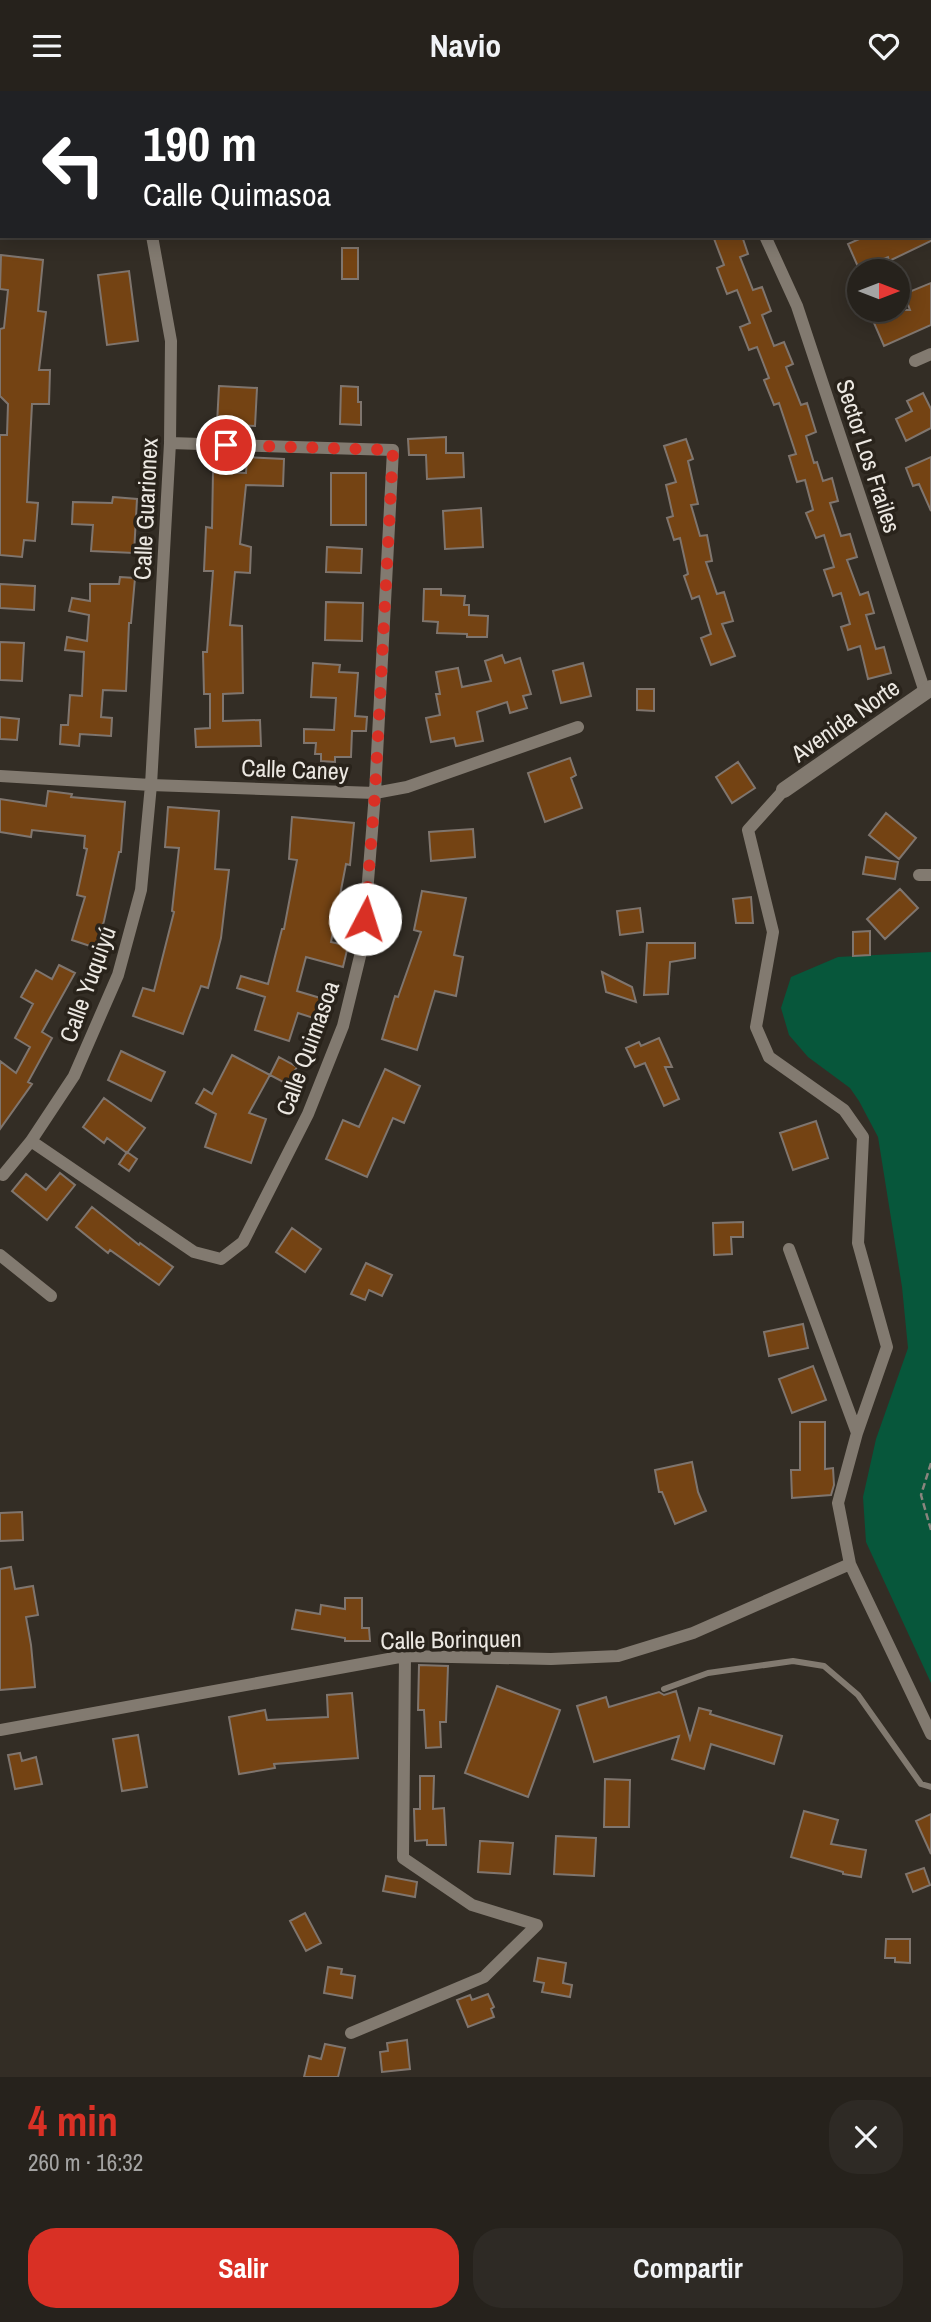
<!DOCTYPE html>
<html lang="es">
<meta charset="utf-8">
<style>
:root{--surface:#26221c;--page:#2e2a25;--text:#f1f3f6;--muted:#a4a4a3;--line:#423f3b;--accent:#d93025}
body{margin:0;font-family:"Archivo Narrow",sans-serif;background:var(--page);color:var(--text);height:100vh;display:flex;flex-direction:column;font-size:26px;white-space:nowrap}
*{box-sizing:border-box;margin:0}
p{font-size:23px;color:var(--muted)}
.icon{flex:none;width:38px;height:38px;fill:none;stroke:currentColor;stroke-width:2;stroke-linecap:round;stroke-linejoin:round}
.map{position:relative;height:1986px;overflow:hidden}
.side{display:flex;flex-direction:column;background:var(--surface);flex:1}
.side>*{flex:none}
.guide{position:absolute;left:0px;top:0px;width:931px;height:147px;box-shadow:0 4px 18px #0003,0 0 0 2px var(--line);background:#202124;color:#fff;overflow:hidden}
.needle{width:46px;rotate:90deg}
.fabs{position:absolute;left:847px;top:168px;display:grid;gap:14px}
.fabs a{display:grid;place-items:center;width:63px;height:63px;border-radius:50%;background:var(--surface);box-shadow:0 4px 18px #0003,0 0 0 2px var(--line);font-size:35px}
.pin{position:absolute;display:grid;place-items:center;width:60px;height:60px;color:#fff;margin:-30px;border:4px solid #fff;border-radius:50%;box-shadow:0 2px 7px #0007}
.me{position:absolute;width:77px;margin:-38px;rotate:5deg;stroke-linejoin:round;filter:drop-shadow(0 0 5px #0008)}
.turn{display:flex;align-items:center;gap:24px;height:147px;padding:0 28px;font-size:32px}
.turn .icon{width:91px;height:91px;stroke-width:2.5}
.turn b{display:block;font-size:49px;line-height:60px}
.round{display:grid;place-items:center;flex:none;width:74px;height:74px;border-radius:28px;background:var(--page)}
.overview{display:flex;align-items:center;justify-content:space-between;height:119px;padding:0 28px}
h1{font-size:42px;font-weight:800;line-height:52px;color:var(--accent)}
.button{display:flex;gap:14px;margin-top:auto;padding:14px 28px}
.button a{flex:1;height:80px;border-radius:28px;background:var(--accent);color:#fff;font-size:28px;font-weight:800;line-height:80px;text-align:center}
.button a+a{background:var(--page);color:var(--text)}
header{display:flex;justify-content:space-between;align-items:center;height:91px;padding:0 28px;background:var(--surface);font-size:32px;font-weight:800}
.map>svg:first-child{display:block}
.green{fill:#07573b}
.building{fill:#744313;stroke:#7f756e;stroke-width:2}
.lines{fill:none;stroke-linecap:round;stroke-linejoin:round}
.path{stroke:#8a857e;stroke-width:2.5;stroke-dasharray:7 3.5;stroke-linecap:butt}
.service{stroke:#827a70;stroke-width:6}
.minor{stroke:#827a70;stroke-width:12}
.tertiary{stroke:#827a70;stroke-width:16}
.route{stroke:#d93025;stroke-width:12;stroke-dasharray:0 21.6}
.labels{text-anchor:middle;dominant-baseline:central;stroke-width:7;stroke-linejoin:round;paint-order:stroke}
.street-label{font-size:24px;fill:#ece8e2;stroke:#29231b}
</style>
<header><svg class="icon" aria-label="menu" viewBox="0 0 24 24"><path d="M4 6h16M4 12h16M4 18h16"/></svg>Navio<svg class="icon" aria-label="heart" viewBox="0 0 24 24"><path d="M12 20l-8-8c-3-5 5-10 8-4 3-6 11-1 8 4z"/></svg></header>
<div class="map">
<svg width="931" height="1986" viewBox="0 0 931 1986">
<rect width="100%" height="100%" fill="#332d25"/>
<path class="green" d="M931,861V1592L866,1451L863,1406L876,1348L908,1257L902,1196L878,1046L859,1010L850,997L808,966L789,944L781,917L791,886L838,866Z"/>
<path class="building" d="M713,145H742L748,163L740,166L753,199L762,196L771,220L762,224L774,255L784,251L793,273L786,276L801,314L807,312L816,341L806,345L814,372L817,371L823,390L832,387L838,410L830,412L841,445L850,443L857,466L847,469L860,504L868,501L874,522L866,524L876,558L884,556L891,582L868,588L860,555L848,559L841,536L850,533L841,502L833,505L824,479L834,476L824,444L816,447L806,422L813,419L805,389L797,391L789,365L796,363L779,312L774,314L764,289L769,287L757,256L749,259L740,236L750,232L737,199L727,203L717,177L724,174Z
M866,145H931V150L889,170L888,166L859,178L848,153Z
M342,157H358V188H342Z
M1,164L43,169L38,220L46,221L39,279H50L49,313H32L27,411L38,412L35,450L24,449L22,466L0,464V344H7L8,313L0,305V238L4,237L8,199L0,198Z
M129,180L138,250L107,254L98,184Z
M931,192V234L884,255L871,225L886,219H910L904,203Z
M219,295L257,297L255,335L217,333Z
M341,295L358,296V311H361V334L340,333Z
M923,302L931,318V337L906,350L896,328L912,320L907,310Z
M446,346V362H463L464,386L427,388L426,364H409L408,348Z
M686,348L693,368L688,370L698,413L691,414L700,445L707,444L712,470L706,471L717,503L724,501L733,530L722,533L735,565L711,574L701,547L711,543L699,505L692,508L684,485L688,483L680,447L674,449L667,427L673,425L666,394L676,391L664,355Z
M247,366L284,368L283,395L246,394L240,453L251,456L250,482L235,481L230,534L242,535L243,602L223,603V630L260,629L261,655L196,656L195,638L210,637V603H204L203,561H207L213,480H204L206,436L212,437L213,381L246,382Z
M931,366V420L919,393L913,395L906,377Z
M331,382H366V434H331Z
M113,406L137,408L134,462L91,460L93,434L72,433L73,411L112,412Z
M481,417L483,456L445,458L443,420Z
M327,456L362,458L361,482L326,481Z
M120,486L135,487L131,532H129L126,600L103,599L101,626L112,627L111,645L80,643L79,655L60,653L61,634H68L70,604L82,605L84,561L65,559L67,546L87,550L89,524L69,520L72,507L90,510V493H119Z
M0,493L35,495L34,519L0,517Z
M424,498H441V504L465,505L464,514H469V524L488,525L487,546H467V543L437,542L438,531L423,530Z
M326,511L363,512L362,550L325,549Z
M0,551L24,552L22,590L0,589Z
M502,564L505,572L520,567L531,603L523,605L527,617L510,622L507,611L477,621L483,650L456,655L454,647L431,651L426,627L440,624L436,603H440L436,581L458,577L462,596L491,590L485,570Z
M313,572L340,574L339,581L358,582L355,625L367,626L366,640H352L351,666H335V671L321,670V663H315L316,652H304V638L334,639L336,607L311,606Z
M583,572L591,605L561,612L553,580Z
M637,598H654V620L637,619Z
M0,626L19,628L17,649L0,648Z
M570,667L576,684L571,687L582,717L545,731L528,682Z
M738,671L755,697L732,712L716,686Z
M48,700L72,703L71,706L125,711L121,761H119L104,830L96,857L72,849L85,806L77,804L87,758L84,757L85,745L32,739L31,746L0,741V708L46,715Z
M168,716L219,720L215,778L229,779L221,847L208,897L201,895L183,943L133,925L143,897L154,900L174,821L172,820L179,757L165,756Z
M886,722L916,747L899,768L869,744Z
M292,726L354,732L350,774L346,773L331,851L348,855L343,876L306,866L297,900L327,909L320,929L298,922L289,950L255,939L265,906L237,897L241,885L268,893L282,838H284L297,769L289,768Z
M473,738L475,766L431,770L429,741Z
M866,766L898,771L895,788L863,783Z
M900,798L918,817L885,848L867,828Z
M422,800L466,807L454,864L463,866L456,905L435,900L417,959L382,948L395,905L398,906L421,841L414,839Z
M751,806L753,832H736L733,808Z
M640,817L643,841L620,844L617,820Z
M870,840V864L853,865V841Z
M647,852H695V867L670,871L668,903L644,904Z
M59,874L75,882L42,941L52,947L28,991L32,993L0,1038V970L16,982L30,956L15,947L33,913L21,906L36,879L52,888Z
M602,881L632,896L636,911L606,901Z
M659,947L672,976H665L679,1008L664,1015L645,972L635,976L626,957L639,951L641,955Z
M121,960L165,981L151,1010L108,989Z
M232,964L270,984L249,1022L266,1028L251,1072L205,1056L216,1023L196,1012L204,998L212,1003Z
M279,966L297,976L287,993L270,984Z
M385,978L420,995L404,1032L393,1027L367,1086L326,1068L343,1029L359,1036Z
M104,1007L145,1037L127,1062L107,1047L104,1052L83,1036Z
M816,1030L828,1067L793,1079L780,1042Z
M127,1061L137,1068L129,1080L119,1073Z
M60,1082L75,1094L47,1129L12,1100L26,1083L46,1099Z
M92,1116L139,1154L140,1152L173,1176L159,1194L110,1159L108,1162L76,1136Z
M743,1131V1146H731L732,1163L714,1164L713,1132Z
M292,1137L321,1158L305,1181L276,1161Z
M366,1172L392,1184L382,1205L369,1199L365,1209L351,1203Z
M803,1233L808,1257L769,1265L764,1241Z
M813,1275L826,1309L792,1322L779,1288Z
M800,1331H825V1378L833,1377L834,1394L831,1404L792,1407L791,1379H800Z
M692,1371L698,1401L706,1420L675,1433L662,1401H659L655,1379Z
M22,1421L23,1449L0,1450V1422Z
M11,1476L15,1498L33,1495L38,1524L26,1526L31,1554L35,1596L0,1599V1478Z
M345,1507H362V1537H369L370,1550H345V1547L292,1538L296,1519L320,1523L321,1514L345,1518Z
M419,1574L448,1575L446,1631H440L441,1656L426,1657L424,1619H418Z
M497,1595L560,1619L528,1706L465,1682Z
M676,1600L690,1648L699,1617L711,1620L710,1623L782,1645L774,1673L711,1653L704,1678L672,1668L679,1645L594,1671L577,1615L606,1606L609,1616L659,1601L664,1604Z
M352,1602L358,1667L274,1673L275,1677L239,1683L229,1626L265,1619L267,1629L328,1626L327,1604Z
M138,1644L147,1696L122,1700L113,1648Z
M20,1662L22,1670L36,1666L42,1693L15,1698L8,1664Z
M420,1685H434L433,1718L444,1717L446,1754H427V1749L415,1750L414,1718H420Z
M605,1688L630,1689L629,1736H604Z
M804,1720L838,1729L831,1753L866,1759L861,1786L843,1783V1781L791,1766Z
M931,1723V1763L916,1730Z
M556,1745L596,1747L594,1785L554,1783Z
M480,1750L513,1752L510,1783L478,1781Z
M924,1777L930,1794L913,1801L906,1783Z
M386,1785L417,1791L415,1806L383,1800Z
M305,1822L321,1852L306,1860L290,1830Z
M886,1848H910V1872L895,1871V1867H885Z
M538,1867L566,1872L563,1892L572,1894L570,1906L542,1901L544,1892L534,1890Z
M328,1876L342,1878L341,1883L355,1885L352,1907L324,1902Z
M488,1903L494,1916L491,1918L494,1926L468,1936L457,1909L470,1904L472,1909Z
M407,1949L410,1978L382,1981L380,1961L388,1960L387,1952Z
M325,1953L345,1957L338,1986H304L309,1965L321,1968Z"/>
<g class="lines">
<path class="path" d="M931,1372L921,1404L931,1439"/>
<path class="service" d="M664,1598L708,1582L793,1570L824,1575L858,1604L921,1693L931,1696"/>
<path class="minor" d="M126,0V2
M699,0V2
M929,85H931
M765,145L797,215L925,601
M915,270L931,263
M0,685L151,694L375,702L407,696L578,636
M784,699L748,739L773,841L756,936L769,966L844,1019L863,1046L858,1152L887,1256L857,1342L838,1412L850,1473L931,1643
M919,784H931
M31,1050L194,1161L221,1168L243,1151L308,1023L343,935L363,853L375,702L393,359L170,352
M3,1084L31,1050L74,985L118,884L141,799L151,694L170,352L171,250L152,145
M789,1158L857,1342
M0,1164L51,1205
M0,1639L405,1565L551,1568L618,1565L693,1542L850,1473
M351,1942L484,1886L537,1834L472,1814L403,1767L405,1565"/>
<path class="tertiary" d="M784,699L931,597"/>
</g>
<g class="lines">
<path class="route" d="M226,354L393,359L375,702L365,828"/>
</g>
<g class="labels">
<g class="street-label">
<text transform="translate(869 365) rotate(72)">Sector Los Frailes</text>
<text transform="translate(145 418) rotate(-87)">Calle Guarionex</text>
<text transform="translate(845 629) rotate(-35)">Avenida Norte</text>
<text transform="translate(295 678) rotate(2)">Calle Caney</text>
<text transform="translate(87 893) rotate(-70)">Calle Yuquiyú</text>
<text transform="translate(307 957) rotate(-70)">Calle Quimasoa</text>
<text transform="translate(451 1548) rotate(-1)">Calle Borinquen</text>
</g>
</g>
</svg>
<div class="fabs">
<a><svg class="needle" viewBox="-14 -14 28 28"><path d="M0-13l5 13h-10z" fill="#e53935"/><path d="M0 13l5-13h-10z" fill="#a4a4a3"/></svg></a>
</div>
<div class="pin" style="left:226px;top:354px;background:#d93025"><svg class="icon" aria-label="arrive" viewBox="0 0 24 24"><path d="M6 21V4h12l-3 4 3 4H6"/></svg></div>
<svg class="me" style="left:365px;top:828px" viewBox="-20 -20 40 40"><circle r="19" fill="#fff"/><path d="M0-13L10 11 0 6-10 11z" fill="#d93025"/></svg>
<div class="guide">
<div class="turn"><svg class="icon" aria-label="left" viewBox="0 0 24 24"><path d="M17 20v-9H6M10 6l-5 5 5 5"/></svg><div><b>190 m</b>Calle Quimasoa</div></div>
</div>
</div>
<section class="side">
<div class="overview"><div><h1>4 min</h1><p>260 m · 16:32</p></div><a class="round"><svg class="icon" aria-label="close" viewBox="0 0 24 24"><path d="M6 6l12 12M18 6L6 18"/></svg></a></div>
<div class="button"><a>Salir</a><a>Compartir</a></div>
</section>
